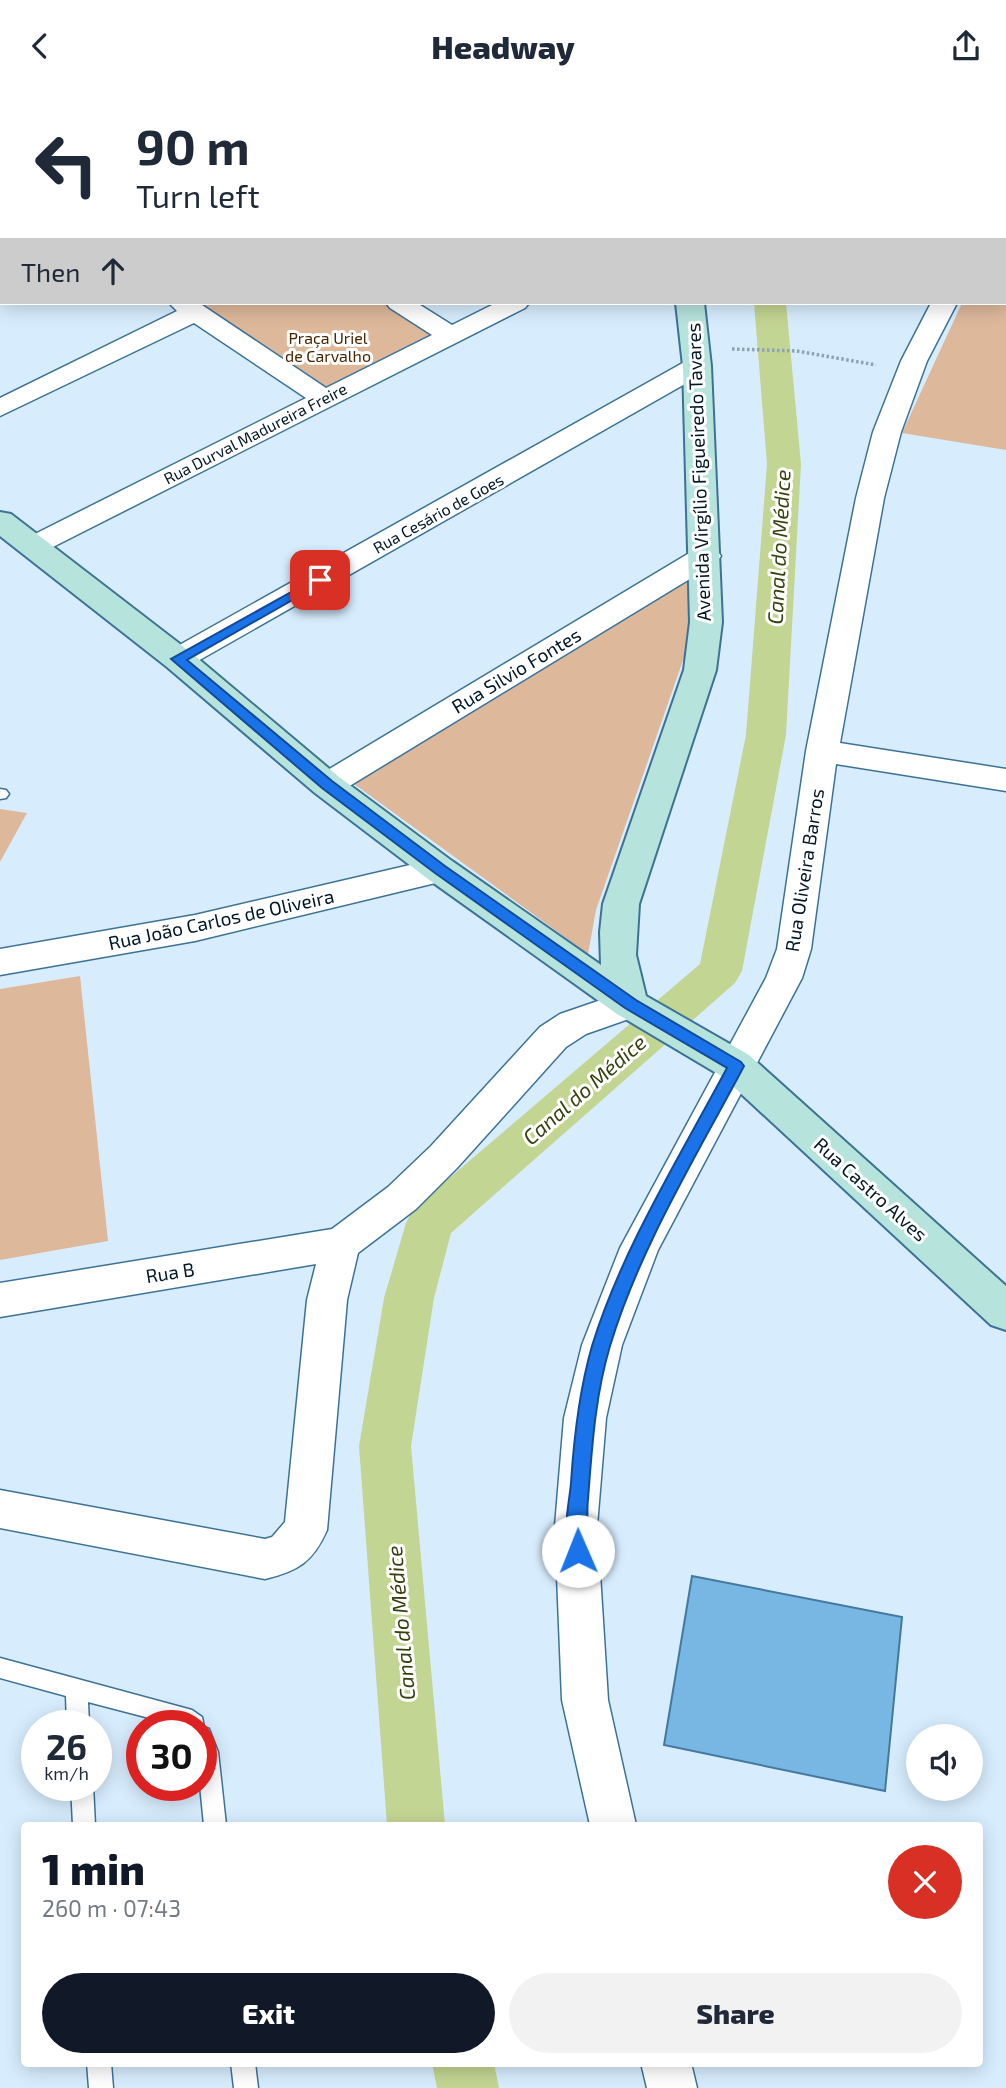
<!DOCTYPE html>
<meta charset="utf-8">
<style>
:root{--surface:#fff;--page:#f2f2f3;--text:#1f2937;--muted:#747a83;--accent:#111827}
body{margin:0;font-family:"Exo 2",sans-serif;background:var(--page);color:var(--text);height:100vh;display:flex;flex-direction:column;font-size:26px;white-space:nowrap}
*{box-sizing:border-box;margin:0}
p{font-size:23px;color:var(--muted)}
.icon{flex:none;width:38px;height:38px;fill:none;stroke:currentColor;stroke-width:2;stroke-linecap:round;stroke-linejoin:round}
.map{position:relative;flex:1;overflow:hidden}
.details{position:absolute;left:21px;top:1731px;width:962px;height:245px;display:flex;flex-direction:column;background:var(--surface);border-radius:7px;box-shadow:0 4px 18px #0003}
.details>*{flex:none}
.top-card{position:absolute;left:0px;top:0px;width:1006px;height:214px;box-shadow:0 4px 18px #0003;background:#fff;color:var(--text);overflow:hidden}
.controls{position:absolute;left:906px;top:1633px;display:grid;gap:14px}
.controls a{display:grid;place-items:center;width:77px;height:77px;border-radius:50%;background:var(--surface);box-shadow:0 4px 18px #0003;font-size:35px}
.speed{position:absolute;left:21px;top:1619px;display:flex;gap:14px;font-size:35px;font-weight:700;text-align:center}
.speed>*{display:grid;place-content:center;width:91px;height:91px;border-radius:50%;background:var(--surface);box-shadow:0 4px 18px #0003;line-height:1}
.speed small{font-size:18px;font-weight:400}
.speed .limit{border:10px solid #d22;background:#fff;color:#111}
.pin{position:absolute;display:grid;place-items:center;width:60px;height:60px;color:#fff;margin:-30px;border-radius:14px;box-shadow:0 4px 10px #0006}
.me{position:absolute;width:77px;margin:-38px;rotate:359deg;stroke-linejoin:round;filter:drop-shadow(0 0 5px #0008)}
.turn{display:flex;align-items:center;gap:24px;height:147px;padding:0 21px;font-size:32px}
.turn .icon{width:91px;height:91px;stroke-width:2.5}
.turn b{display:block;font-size:49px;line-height:60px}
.then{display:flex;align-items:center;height:66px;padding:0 21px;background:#0003;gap:14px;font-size:26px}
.round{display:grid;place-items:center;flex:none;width:74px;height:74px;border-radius:37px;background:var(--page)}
.overview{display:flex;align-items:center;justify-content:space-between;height:119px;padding:0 21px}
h1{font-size:42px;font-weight:800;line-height:52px;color:var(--accent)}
.primary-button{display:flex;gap:14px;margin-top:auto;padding:14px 21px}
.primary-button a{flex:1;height:80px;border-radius:42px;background:var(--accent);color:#fff;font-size:28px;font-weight:800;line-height:80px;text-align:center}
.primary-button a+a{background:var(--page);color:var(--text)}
header{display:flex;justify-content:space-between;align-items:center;height:91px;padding:0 21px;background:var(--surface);font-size:32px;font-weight:800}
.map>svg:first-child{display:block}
.green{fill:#ddb89b}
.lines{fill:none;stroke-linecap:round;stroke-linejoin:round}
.canal{fill:#c3d592;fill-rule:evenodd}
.building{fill:#78b6e3;stroke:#43799e;stroke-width:2}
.lane-casing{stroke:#3d7297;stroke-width:3}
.street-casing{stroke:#3d7297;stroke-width:3}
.secondary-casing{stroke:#3d7297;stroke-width:4}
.path{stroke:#8da3b3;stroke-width:3.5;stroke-dasharray:2.5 2.5;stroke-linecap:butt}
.lane{fill:#fff;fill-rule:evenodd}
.street{fill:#fff;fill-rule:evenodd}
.secondary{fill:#b7e3dd;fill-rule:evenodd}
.route{fill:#1a73e8;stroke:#114b97;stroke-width:2}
.labels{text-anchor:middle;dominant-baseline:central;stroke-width:6;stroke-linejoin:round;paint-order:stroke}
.far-park-label{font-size:16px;fill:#492500;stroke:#fff}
.far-street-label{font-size:16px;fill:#021726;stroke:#fff}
.street-label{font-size:19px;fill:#021726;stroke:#fff}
.water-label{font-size:21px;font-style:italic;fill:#374110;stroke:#fff}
</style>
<header><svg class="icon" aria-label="back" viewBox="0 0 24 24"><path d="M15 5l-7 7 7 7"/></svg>Headway<svg class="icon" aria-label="share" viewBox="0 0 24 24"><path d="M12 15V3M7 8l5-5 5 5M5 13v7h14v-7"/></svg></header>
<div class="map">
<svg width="1006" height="1997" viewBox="0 0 1006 1997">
<rect width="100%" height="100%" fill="#d7edfe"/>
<path class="green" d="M1006,115V359L902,342L962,212H1004Z
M182,212H399L449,243L325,308Z
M694,486L696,532L596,819L588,863L354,693Z
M0,718L27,722L0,771Z
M80,885L108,1150L0,1169V898Z"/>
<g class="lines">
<path class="canal" d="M621,0H651L652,2H622Z
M754,212H786L801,373L786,644L742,880L735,892L451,1142L434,1207L411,1355L445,1734H387L359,1355L384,1207L406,1132L413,1118L700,873L746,644L767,373Z
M432,1972H494L499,1997H437Z"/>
</g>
<path class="building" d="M692,1485L902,1526L885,1700L664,1654Z"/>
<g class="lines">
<g class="lane-casing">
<path id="lane" d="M850,0H865L866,2H851Z
M907,0H921L906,2Z
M0,698L6,699L9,703L6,707L0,708Z
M0,1567L192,1619L202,1626L204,1636L209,1638L218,1661L226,1734H204L200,1694L201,1634H176L88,1611L89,1634H67L66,1605L0,1587Z
M71,1694H93L95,1734H73Z
M87,1972H111L113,1997H89Z
M231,1972H255L258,1997H234Z"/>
</g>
<g class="street-casing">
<path id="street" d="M148,0H173L147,2Z
M406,0H430L405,2Z
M0,60H2V74H0Z
M1004,81H1006L1004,98Z
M0,178H2V194H0Z
M169,212H199L326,297L432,244L390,217L386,212H417L452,234L496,212H529L525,217L43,461L33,464L23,461L18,455L23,449L306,307L194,232L0,325V307L177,220Z
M931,212H957L927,270L901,341L884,407L840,652L1006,678V700L836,673L811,858L802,887L658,1159L622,1254L606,1327L597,1435L608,1609L636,1734H590L562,1609L555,1435L564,1327L582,1254L620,1157L766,887L777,858L806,660L856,407L873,341L901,270Z
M697,267L706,269L710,275L706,281L189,575L178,578L167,575L163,568L167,561L688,269Z
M706,456L716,458L721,465L716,472L338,702L327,705L316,702L311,694L316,686L696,458Z
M440,767L452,770L457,779L452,788L195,850L0,884V858L195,824Z
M630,899L643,903L648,913L643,923L586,943L566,956L457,1077L416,1118L358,1162L347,1209L327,1439C313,1471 298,1480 265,1488L0,1437V1399L265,1448L272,1446L285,1431L307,1209L316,1173L0,1226V1192L332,1138L388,1096L431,1055L540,936L560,923Z
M641,1972H691L697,1997H647Z"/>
</g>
<g class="secondary-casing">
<path id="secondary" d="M531,0H557L558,2H532Z
M676,212H704L711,275L722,531L716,579L639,813L636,864L646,905L749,964L1006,1195V1239L991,1234L723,986L617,923L428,788L315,702L167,576L0,445V421L11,423L189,560L339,686L452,770L601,874L600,841L603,813L684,579L690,531L683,275Z"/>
</g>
<path class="path" d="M732,258L797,260L876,274"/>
<use href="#lane" class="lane"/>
<use href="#street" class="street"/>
<use href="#secondary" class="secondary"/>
</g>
<path class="route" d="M320,485L324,486V491L187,569L332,690L445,775L636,909L741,971L744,975C696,1066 640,1156 610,1255C595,1305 592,1356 588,1408C586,1423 590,1453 584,1466L578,1468L571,1466C561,1445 569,1414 571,1392C574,1345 579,1300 592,1255C621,1160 680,1065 727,977L625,917L435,782L322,697L171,568Z"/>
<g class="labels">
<g class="far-park-label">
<text x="328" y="246">Praça Uriel<tspan x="328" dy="18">de Carvalho</tspan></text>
</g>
<g class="far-street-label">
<text transform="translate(255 342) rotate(-27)">Rua Durval Madureira Freire</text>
<text transform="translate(438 422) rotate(-29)">Rua Cesário de Goes</text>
</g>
<g class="street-label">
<text transform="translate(698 381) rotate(-92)">Avenida Virgílio Figueiredo Tavares</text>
<text transform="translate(516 579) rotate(-31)">Rua Silvio Fontes</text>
<text transform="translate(804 779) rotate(-81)">Rua Oliveira Barros</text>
<text transform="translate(221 828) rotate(-12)">Rua João Carlos de Oliveira</text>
<text transform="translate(871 1098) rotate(42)">Rua Castro Alves</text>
<text transform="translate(170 1181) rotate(-9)">Rua B</text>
</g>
<g class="water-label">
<text transform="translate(778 456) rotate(-87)">Canal do Médice</text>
<text transform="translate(584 998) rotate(-41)">Canal do Médice</text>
<text transform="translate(400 1532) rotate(-95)">Canal do Médice</text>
</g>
</g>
</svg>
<div class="controls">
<a><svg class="icon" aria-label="sound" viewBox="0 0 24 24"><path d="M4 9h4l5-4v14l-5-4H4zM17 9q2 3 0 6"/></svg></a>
</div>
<div class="speed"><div>26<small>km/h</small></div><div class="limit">30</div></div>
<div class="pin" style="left:320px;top:489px;background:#d93025"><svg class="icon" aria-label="arrive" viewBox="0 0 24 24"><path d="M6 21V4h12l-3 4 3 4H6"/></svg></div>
<svg class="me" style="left:578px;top:1460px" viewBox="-20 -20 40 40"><circle r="19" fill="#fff"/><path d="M0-13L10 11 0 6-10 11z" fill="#1a73e8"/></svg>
<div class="top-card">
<div class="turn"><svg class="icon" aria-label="left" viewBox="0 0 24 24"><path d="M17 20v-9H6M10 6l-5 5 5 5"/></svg><div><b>90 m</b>Turn left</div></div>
<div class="then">Then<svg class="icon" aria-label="ahead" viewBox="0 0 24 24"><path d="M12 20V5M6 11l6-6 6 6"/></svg></div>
</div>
<section class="details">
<div class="overview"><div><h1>1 min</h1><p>260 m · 07:43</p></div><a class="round" style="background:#d93025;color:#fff"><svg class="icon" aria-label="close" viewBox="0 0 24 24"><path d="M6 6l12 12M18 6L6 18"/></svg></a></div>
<div class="primary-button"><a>Exit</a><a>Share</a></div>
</section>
</div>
